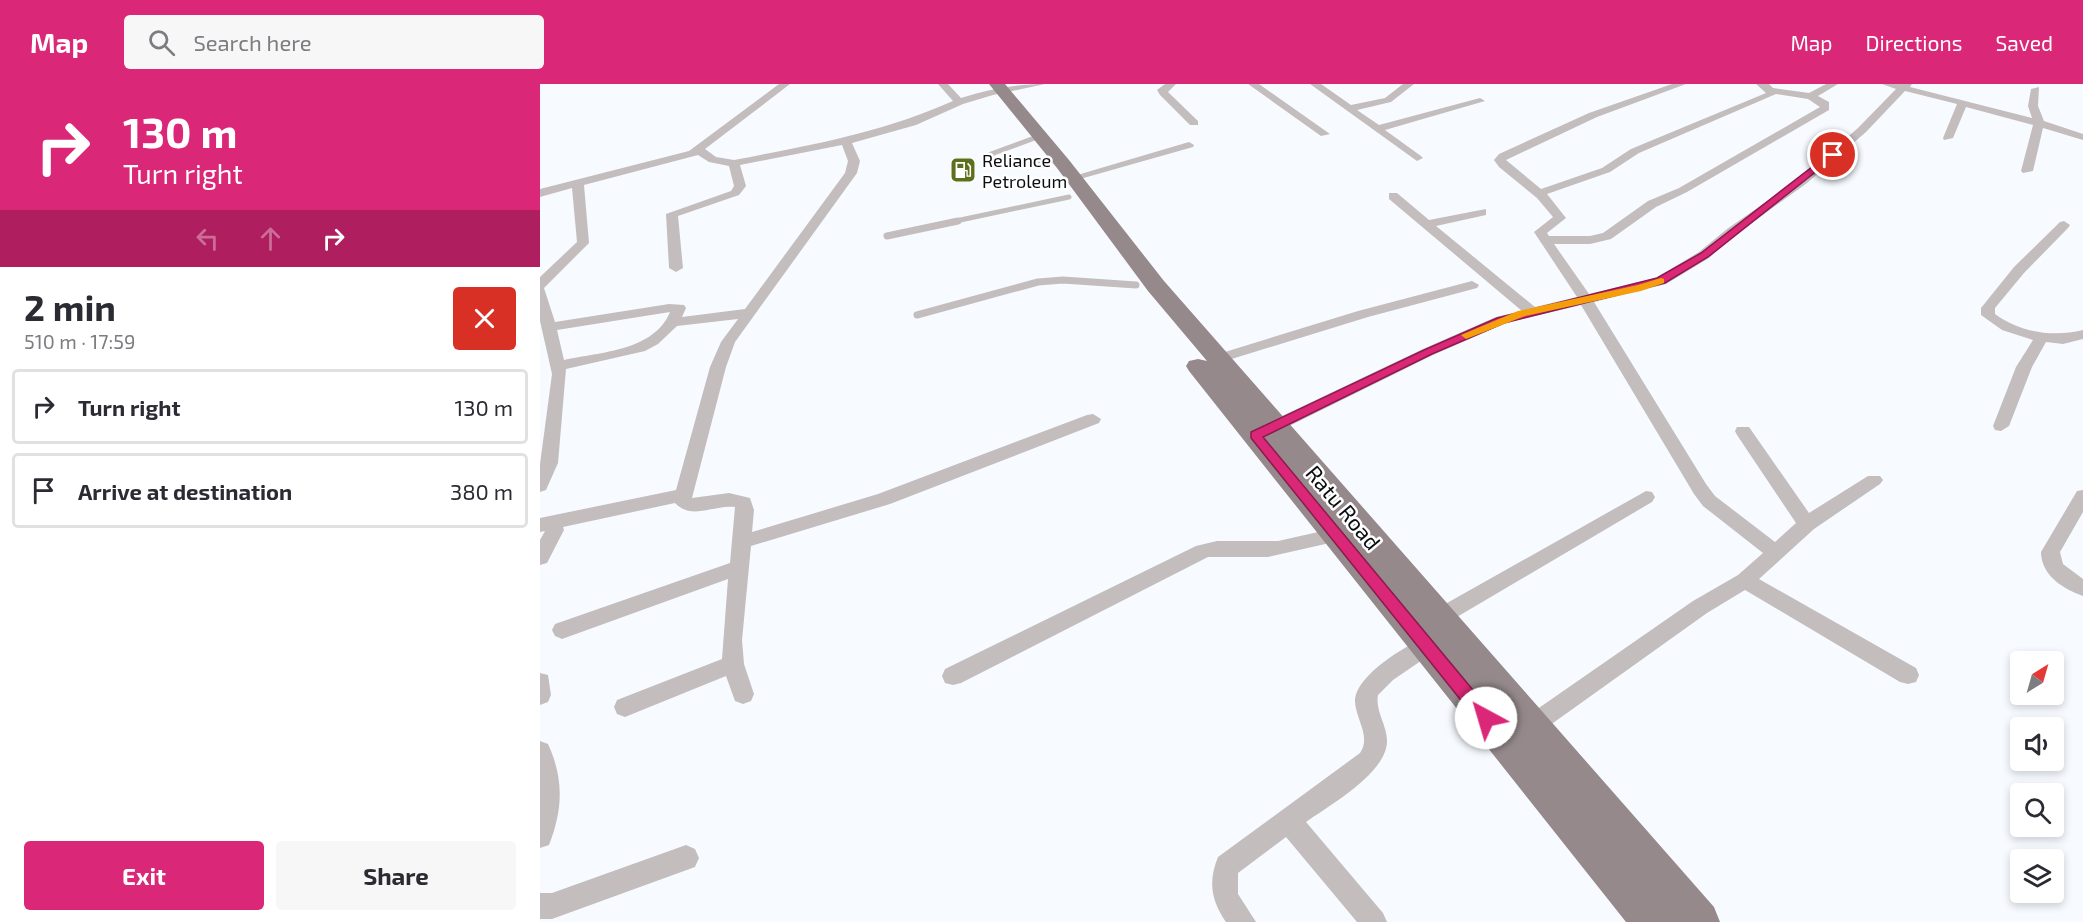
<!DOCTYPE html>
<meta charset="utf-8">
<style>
:root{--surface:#fff;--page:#f7f7f7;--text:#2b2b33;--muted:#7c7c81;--line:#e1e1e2;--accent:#db2777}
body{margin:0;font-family:"Exo 2",sans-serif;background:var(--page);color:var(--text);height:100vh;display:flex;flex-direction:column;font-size:22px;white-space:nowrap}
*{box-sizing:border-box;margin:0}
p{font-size:20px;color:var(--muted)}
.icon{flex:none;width:33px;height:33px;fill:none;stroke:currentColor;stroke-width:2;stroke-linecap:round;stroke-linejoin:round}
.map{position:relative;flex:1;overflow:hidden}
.details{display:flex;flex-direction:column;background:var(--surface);width:540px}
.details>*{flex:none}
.guide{background:#db2777;color:#fff;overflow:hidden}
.needle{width:39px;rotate:37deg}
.controls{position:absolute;left:1470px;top:567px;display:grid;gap:12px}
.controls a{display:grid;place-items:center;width:54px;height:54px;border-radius:6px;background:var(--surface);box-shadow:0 3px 9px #0003;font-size:30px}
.pin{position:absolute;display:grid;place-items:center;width:51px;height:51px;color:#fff;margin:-26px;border:3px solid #fff;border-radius:50%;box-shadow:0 2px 6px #0007}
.me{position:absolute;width:66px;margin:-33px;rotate:321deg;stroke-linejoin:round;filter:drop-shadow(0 0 4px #0008)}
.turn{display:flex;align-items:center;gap:21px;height:126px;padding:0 24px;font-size:27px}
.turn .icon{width:78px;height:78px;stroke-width:2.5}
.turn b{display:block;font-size:42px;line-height:51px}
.lanes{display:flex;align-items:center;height:57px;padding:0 24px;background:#0003;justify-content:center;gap:30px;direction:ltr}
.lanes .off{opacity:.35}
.round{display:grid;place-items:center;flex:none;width:63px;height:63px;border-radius:6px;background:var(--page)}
.overview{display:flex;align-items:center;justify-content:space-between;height:102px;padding:0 24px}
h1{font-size:36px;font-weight:700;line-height:45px}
.button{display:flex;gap:12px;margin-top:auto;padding:12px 24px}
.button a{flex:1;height:69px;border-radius:6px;background:var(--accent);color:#fff;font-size:24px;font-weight:700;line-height:69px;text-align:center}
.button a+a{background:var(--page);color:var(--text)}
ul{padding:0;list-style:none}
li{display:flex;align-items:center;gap:18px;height:75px;margin:0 12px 9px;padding:0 12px;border:3px solid var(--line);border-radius:6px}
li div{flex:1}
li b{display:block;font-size:22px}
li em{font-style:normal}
header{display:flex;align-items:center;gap:36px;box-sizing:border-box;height:84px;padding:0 30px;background:var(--accent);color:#fff}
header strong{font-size:28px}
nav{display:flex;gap:33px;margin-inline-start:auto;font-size:21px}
.search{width:420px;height:54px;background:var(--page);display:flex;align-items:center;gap:15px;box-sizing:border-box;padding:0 21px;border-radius:6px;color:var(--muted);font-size:22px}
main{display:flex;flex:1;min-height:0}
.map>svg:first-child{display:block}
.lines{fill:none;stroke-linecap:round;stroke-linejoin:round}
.lane-far1{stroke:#c3bdbe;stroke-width:5}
.lane{stroke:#c3bdbe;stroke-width:7}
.street{fill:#c3bdbe;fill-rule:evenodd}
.primary{fill:#95898b;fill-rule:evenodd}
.route{fill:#db2777;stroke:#8e194d;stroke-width:1.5}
.slow{fill:#f59e0b}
.labels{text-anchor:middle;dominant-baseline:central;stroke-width:5;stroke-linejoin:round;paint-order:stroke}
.far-poi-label{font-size:18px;fill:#0b0e11;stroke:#fff;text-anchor:start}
.street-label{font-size:22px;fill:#0b0e11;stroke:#fff}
</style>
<header>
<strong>Map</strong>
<div class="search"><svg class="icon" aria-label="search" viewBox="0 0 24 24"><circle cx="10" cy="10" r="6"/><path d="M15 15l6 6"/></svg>Search here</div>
<nav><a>Map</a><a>Directions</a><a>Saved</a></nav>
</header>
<main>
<section class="details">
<div class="guide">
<div class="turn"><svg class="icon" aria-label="right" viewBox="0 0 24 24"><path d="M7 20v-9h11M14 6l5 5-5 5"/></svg><div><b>130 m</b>Turn right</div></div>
<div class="lanes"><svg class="icon off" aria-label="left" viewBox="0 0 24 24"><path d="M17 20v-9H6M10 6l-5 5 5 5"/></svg><svg class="icon off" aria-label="ahead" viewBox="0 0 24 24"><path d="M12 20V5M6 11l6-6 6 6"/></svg><svg class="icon" aria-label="right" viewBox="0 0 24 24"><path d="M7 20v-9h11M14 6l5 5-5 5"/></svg></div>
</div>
<div class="overview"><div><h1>2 min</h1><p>510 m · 17:59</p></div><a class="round" style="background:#d93025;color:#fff"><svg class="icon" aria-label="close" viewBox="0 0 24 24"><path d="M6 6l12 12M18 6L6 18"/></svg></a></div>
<ul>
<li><svg class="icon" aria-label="right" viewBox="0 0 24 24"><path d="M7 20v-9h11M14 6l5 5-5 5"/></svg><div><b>Turn right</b></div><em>130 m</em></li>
<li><svg class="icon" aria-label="arrive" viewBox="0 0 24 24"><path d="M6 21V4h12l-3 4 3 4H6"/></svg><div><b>Arrive at destination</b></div><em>380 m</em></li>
</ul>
<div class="button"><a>Exit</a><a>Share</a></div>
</section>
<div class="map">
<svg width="1543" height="838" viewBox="0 0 1543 838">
<rect width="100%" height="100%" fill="#f7fbff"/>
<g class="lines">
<path class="lane-far1" d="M500,52L451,70L456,81H477L518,74
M411,138L529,113"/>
<path class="lane" d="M347,152L418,137
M377,231L498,198L523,196L596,201"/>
<path class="street" d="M239,0H250L165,65L176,73L194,76C271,61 341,49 413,17L398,0H408L421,14C449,5 475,0 505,0L453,11L423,20L376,41L312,59L320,77L317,89L195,258L186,283L152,414L189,409L210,414L214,426L212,448L338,410L547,331L553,330L561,335L559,339L350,420L211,462L202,556L204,580L214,610L211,617L203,620L195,617L186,592L85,633L77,630L74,623L77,616L182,575L188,495L22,555L15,552L12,546L15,540L190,479L195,423C175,420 152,437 135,419L23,443L24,446L7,479L0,481V456L5,447L0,448V434L136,406L170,283L181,258L198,235L137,242L118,260L105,267L26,285L18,379L6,406L0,408V380L12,290L0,237V193L37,158L32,104L0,113V105L149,67ZM302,61L308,77L305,89L205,225L142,233L146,224L144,221L129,220L15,238L4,204L49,159L44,101L158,71L169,78L189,82L194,102L191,107L126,130L129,184L136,188L143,184L138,132L199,111L206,102L200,81ZM130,228C114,267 60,268 24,276L17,246Z
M625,0H636L628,8L658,37V41H650L620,11L617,6Z
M708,0H719L790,50L781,52Z
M770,0H781L811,21L845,14L863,0H874L851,18L817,26L839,41L940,14L945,17L845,46L881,72L883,74L877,77Z
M1132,0H1146L1057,33L966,76L1001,105L1062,84L1091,65L1226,9L1216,0H1229L1233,4L1269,9L1286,0H1298L1278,12L1289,18V26L1147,108L1116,123L1071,155L1050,160H1014L1049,210L1116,194L1159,168L1187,145L1259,95L1318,44L1356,5L1342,0H1372L1370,3L1492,34L1488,22L1491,5L1499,3L1498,22L1504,37L1543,50V56L1503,44L1493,87L1483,89L1481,87L1493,41L1426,23L1413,54L1404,56L1403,54L1417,20L1365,7L1326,48L1267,99L1195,151L1169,174L1126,200L1054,218L1166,400L1175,412L1235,458L1256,439L1197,351L1195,347L1197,343H1209L1269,429L1328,392H1340L1343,396L1340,400L1274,445L1219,495L1376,584L1379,591L1376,598L1368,600L1360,598L1205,506L1167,529L999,649L991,652L983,649L980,642L983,635L1153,517L1198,491L1223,469L1163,422L1154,410L1041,221L966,239L893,271L731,351H719L717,347L719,343L883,265L956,233L982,227L849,115V109H857L889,136L946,125V131L896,142L995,223L1037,213L994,148L1013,133L997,114L959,83L954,76L959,70L1049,29ZM1236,10L1268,15L1280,23L1139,104L1108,117L1063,149L1050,152H1009L1007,149L1026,134L1007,110L1070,88L1099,69Z
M649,58L654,61L653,63L533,97L527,94Z
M1524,137L1530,141L1528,144L1484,189L1455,224V230C1481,249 1513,253 1543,246V255L1523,260L1506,258L1492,283L1469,342L1461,347L1455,346L1453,342L1476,283L1493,256L1462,246L1441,231V224L1474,183L1520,138Z
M932,197L939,201L937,204L828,233L682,278L677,280L669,275L672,272L818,227Z
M1543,406V428L1520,468L1523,480L1543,495V512C1523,505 1501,491 1501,468L1537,407Z
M1106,407L1112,408L1115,413L1112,418L905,540L898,542L891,540L888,534L891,528Z
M796,444L803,446L805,451L803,456L728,473H668L421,599L413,601L405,599L402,592L405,585L656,462L677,457H738Z
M887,553L894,556L897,562L894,568L853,596L838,611C835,627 847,641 847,657C847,689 790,721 766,738L843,829L847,838H817L746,753L698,789V810L716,838H686C671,817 668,797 678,773L820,669C832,652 814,633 815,615C818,590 866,561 887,553Z
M0,589L8,591L11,611L8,618L0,621Z
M0,657L8,660C24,695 23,725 9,761L0,764Z
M146,761L155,765L159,774L155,783L12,835H0V809H12Z"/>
<path class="primary" d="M449,0H465L529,76L624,197L1174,823L1180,838H1086L649,287L646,282L649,277L658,275L667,277L608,207L517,84Z"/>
</g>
<path class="route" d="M1290,69L1297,71L1168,173L1125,199L964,239L892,270L723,353L952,629L954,634L952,640L946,642L940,640L711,354V348L884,266L957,234L1117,194L1161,169Z"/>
<path class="slow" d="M1121,194L1124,195V199L1101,207L985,232L926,255L921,251L978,227L1098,201Z"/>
<defs>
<g id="fuel-square" transform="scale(1.35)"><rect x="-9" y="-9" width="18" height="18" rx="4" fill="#5c6f1d" stroke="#fff"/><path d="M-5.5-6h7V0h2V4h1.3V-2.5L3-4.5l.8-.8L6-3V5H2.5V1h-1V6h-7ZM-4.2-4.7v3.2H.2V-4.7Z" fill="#fff"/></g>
</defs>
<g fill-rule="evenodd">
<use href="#fuel-square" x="423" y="86"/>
</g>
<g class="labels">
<g class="far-poi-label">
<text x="442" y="76">Reliance<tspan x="442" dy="21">Petroleum</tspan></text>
</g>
<g class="street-label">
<text transform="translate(804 423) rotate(50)">Ratu Road</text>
</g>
</g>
</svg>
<div class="controls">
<a><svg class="needle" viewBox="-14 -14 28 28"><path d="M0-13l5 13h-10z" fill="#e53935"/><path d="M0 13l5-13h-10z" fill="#7c7c81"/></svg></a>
<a><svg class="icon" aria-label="sound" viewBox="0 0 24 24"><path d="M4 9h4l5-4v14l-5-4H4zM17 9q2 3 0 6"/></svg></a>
<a><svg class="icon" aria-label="search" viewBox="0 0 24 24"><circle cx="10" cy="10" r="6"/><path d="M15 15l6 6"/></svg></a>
<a><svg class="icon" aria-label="layers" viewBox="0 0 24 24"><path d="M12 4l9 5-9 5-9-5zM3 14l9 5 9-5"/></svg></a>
</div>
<div class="pin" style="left:1293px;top:71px;background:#d93025"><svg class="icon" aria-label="arrive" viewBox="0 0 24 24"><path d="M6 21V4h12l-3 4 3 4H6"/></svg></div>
<svg class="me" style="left:946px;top:634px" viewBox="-20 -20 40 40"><circle r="19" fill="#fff"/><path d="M0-13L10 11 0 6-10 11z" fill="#db2777"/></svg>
</div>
</main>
